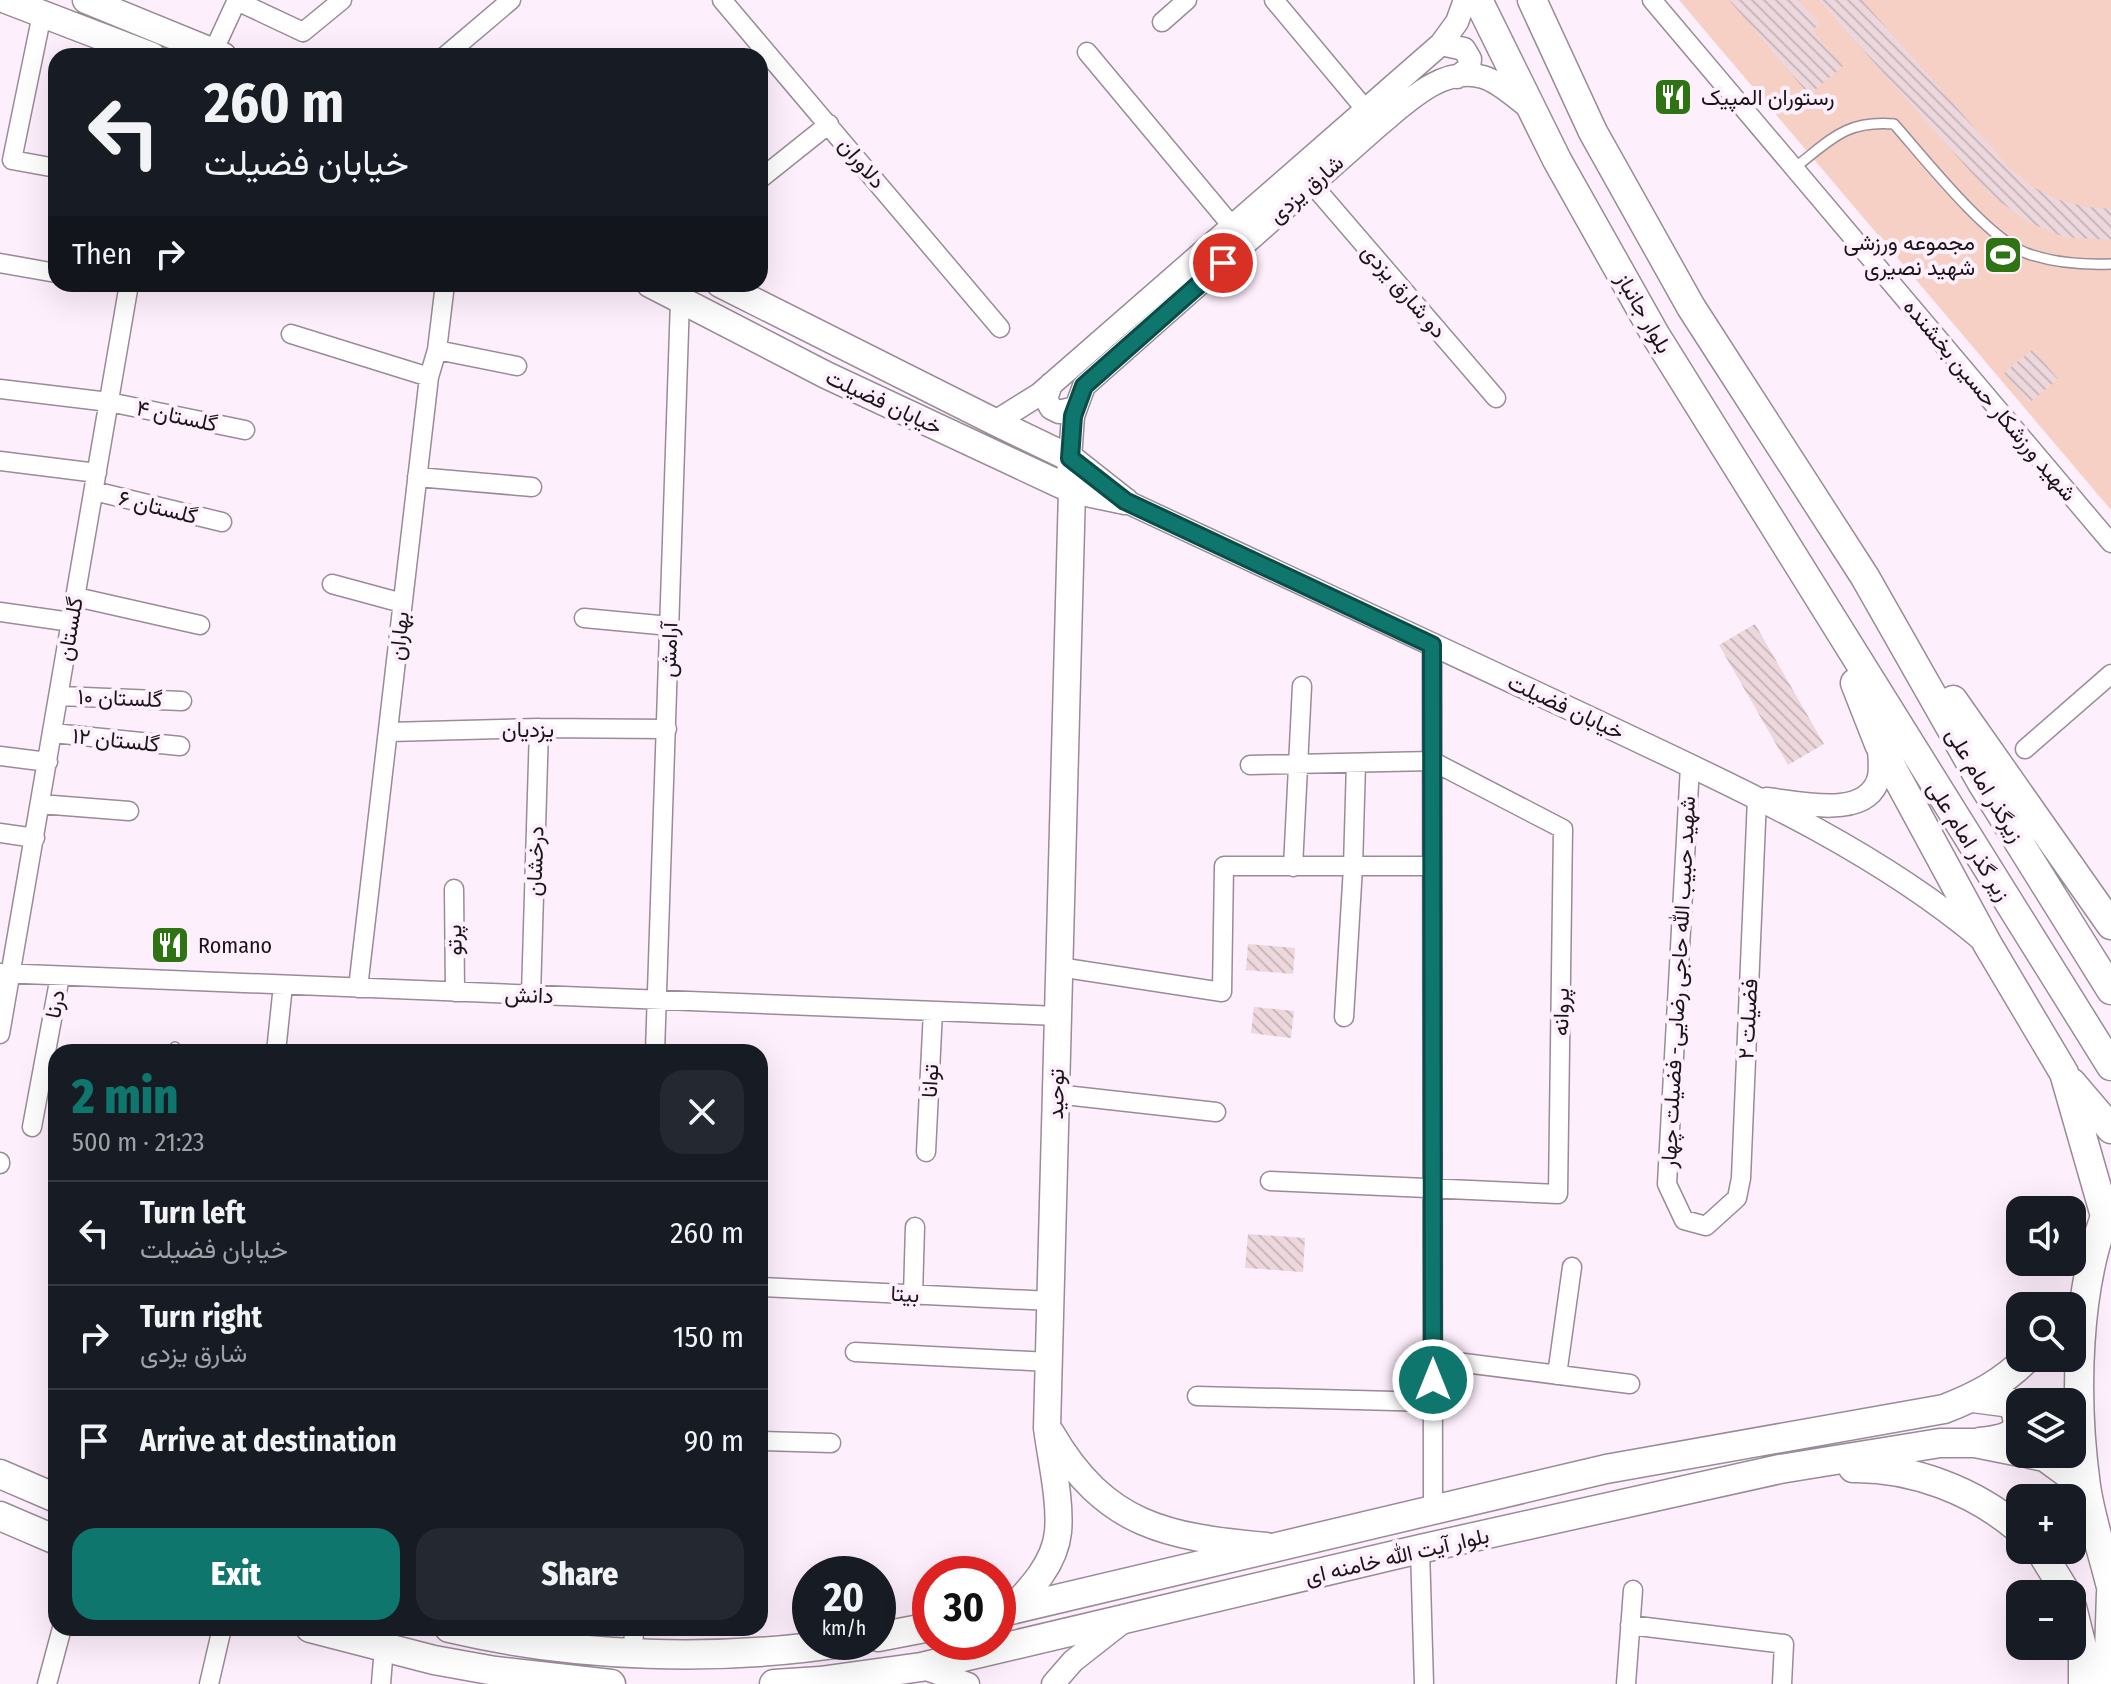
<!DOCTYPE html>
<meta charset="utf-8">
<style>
:root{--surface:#171b24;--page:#242831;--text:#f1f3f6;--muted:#9ea1a6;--line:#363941;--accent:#0f766e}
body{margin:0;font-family:"Fira Sans Condensed",Vazirmatn,sans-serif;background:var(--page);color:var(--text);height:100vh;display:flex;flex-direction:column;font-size:30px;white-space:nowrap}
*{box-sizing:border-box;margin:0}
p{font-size:26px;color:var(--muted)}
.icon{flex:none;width:44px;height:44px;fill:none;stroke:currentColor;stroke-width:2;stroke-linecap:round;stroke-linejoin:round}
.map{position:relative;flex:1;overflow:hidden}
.sheet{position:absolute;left:48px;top:1044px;width:720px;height:592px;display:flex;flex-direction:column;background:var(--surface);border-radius:24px;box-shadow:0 8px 32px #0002}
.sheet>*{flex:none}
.top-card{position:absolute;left:48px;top:48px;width:720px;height:244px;border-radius:24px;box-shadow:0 8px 32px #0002;background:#171b24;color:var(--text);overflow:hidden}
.controls{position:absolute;left:2006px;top:1196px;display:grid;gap:16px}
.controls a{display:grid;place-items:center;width:80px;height:80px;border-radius:16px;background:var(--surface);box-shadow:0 8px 32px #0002;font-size:40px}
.speed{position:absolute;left:792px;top:1556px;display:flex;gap:16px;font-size:40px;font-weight:700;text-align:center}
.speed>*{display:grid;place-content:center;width:104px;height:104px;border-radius:50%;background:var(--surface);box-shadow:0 8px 32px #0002;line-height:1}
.speed small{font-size:20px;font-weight:400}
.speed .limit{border:12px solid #d22;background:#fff;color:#111}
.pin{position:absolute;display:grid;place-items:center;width:68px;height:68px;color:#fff;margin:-34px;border:4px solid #fff;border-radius:50%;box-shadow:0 2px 8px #0007}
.me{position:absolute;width:88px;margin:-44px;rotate:0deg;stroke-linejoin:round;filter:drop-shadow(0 0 6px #0008)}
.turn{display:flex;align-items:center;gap:28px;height:168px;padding:0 24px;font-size:36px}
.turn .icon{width:104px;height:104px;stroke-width:2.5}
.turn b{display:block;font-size:56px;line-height:68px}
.then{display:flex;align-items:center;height:76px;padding:0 24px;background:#0003;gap:16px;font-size:30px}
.round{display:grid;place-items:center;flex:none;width:84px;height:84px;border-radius:24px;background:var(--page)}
.overview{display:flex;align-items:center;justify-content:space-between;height:136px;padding:0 24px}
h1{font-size:48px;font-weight:800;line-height:60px;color:var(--accent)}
.primary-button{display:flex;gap:16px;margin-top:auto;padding:16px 24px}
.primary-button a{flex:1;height:92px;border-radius:24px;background:var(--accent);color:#fff;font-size:32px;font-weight:800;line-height:92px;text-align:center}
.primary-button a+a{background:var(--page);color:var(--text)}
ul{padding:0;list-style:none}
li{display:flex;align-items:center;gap:24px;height:104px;padding:0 24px;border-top:2px solid var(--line)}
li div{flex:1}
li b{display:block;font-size:30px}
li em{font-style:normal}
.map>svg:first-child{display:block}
.green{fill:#f6d0c4}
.building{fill:url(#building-back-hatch)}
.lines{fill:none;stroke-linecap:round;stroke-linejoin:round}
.service-casing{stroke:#998b97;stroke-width:12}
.minor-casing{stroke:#998b97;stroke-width:21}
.tertiary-casing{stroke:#998b97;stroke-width:25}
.secondary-casing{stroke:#998b97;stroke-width:29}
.primary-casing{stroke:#998b97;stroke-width:31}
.service{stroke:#fff;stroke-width:9}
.minor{stroke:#fff;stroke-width:18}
.tertiary{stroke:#fff;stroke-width:22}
.secondary{stroke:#fff;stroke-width:26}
.primary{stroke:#fff;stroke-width:28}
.route-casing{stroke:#0a4d48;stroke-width:20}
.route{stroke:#0f766e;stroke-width:14}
.labels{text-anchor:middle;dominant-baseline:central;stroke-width:8;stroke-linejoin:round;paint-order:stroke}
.poi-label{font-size:22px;fill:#1a1519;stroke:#feeffd;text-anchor:start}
.street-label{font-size:22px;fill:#1a1519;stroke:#feeffd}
</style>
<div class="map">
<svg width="2111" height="1684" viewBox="0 0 2111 1684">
<defs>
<pattern id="building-back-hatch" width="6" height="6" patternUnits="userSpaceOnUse" patternTransform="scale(2)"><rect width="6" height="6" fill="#ecd7dc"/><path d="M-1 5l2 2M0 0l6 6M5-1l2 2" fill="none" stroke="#cab8bc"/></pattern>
</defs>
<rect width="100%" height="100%" fill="#feeffd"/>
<path class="green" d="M1679,0H2111V510Z"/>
<path class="building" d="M1729,0H1799L1820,24L1812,30L1843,66L1809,95Z
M1819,0H1862L2009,167L2031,186L2056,199L2086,207L2111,209V240L2064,237L2028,222L1991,195Z
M2033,349L2058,379L2029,403L2004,373Z
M1755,624L1824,744L1788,765L1719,645Z
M1248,944L1295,948L1293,974L1246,970Z
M1254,1007L1294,1011L1291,1038L1251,1033Z
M1248,1234L1305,1238L1303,1272L1245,1268Z"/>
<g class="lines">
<g class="service-casing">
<path id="service" d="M1793,169C1830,141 1844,120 1894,124C1924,158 1986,237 2026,253C2053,263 2083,265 2111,264
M175,1052V1047"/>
</g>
<g class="minor-casing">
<path id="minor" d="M722,0L1000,328
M1274,0L1366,110
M1652,0L2111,543
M237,1L303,32L342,0
M42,14L12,160L56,168
M1162,22L1187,0
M213,52L237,0
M1087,52L1232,226
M445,56L511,0
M760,179L829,124
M1312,184L1496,398
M0,263L56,273
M291,334L429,377
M437,350L517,366
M0,389L109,402L245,430
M0,461L97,473
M417,477L532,487
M94,491L222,522
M332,584L402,603
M76,597L200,625
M0,612L71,622
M584,618L670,626
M1432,645L1433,1508
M59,696L182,701
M389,732L539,728L667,729
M53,733L180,746
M2025,749L2111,674
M0,756L48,762
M1250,765L1432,761L1563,829L1558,1194L1270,1181
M1690,766L1667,1184L1684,1220L1706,1226L1737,1198L1741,1178L1757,798
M40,804L129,811
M0,833L35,838
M1293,867L1302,686
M454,889L455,992
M1059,967L1222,992L1224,866H1432
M0,973L1058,1016
M358,988L429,377L437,350L445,284
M531,995L539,728
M1344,1017L1353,867L1356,763
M0,1034L129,284
M276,1052L283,985
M655,1052L680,300
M1056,1094L1216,1112
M32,1127L60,976
M926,1152L933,1011
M0,1164V1162
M760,1287L1051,1301
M913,1295L915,1227
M855,1352L1049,1362
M1433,1359L1630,1384
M1557,1375L1572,1267
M1197,1396L1433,1402
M760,1441L831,1443
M1420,1549L1424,1684
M1630,1625L1784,1644L1782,1684
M633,1654L634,1628
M47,1684L62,1628
M209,1684L222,1628
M381,1684L384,1647
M1626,1684L1633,1590"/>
</g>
<g class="tertiary-casing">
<path id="tertiary" d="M1441,44L1464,49L1470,59L1469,68L1457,77
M1051,384L1046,399L1051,408L1059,412L1075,408
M995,422L1040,394L1441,44L1457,22L1465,0
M1070,458L1073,416L1084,386L1378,126C1406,103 1443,65 1483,77C1500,82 1517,99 1531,109
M1125,501C1280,574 1436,646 1592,719C1724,782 1868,844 1981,939
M1766,799C1798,802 1868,821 1879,777C1881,767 1879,755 1879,745
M921,1667L968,1684
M1053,1684L1073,1661L1124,1621"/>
</g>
<g class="secondary-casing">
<path id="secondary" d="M6,0L152,56
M86,0L223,56
M650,284L826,375L1072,490L1125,501
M720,284L995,422L1070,458L1122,499
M1051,1433C1105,1526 1167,1537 1266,1546
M1010,1610C1031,1589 1055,1563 1058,1532C1061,1501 1051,1459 1047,1428L1072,490L1070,458"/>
</g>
<g class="primary-casing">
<path id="primary" d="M1478,0L1557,160L1656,336L2111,1066
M1532,0L1593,132L1691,307L1865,577L1982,783L2111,990
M1855,683L1879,744L1988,945L2064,1073L2105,1216
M1953,700L2111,925
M2072,1083L2111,1129
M2111,1202C2075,1282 2074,1399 2086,1486C2091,1520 2103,1554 2111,1587
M1973,1398L2011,1403C2029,1435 2006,1439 1980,1442
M2030,1454L2045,1457L2086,1487
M1853,1468C1912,1467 1975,1491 2020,1530
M0,1474L56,1498
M0,1516L56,1540
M2040,1550L2067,1594
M2072,1607L2083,1651V1684
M998,1613L1606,1469L1944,1409C1975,1397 2003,1383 2027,1358
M310,1628L434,1660L495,1671L611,1684
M449,1628C575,1658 721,1662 848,1642
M878,1637L930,1627
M774,1684L820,1681L921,1667L1420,1549L1780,1469L1940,1443H1975L2020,1452
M2108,1684L2111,1593"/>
</g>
<use href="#service" class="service"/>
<use href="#minor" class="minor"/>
<use href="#tertiary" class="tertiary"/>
<use href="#secondary" class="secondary"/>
<use href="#primary" class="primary"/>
</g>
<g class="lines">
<g class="route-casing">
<path id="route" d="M1223,263L1084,386L1073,416L1070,458L1125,501L1432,645L1433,1380"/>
</g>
<use href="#route" class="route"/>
</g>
<defs>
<g id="restaurant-square" transform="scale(2)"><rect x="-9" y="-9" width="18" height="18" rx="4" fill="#2e7414" stroke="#feeffd"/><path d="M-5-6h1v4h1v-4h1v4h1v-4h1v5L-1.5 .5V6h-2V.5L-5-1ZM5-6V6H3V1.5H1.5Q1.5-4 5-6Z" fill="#fff"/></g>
<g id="stadium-square" transform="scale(2)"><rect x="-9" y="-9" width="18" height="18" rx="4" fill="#2e7414" stroke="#feeffd"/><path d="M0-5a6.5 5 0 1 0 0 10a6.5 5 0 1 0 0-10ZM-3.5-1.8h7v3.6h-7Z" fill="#fff"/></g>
</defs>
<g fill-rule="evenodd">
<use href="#restaurant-square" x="1673" y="97"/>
<use href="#stadium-square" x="2003" y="255"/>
<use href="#restaurant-square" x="170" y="945"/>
</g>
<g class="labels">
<g class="poi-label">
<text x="1701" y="97">رستوران المپیک</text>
<text x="1975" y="242" text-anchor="end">مجموعه ورزشی<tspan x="1975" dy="25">شهید نصیری</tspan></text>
<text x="198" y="945">Romano</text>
</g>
<g class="street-label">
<text transform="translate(862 163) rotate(50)">دلاوران</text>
<text transform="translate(1306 189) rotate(-41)">شارق یزدی</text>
<text transform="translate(1404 291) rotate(49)">دو شارق یزدی</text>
<text transform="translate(1644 313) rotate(60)">بلوار جانباز</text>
<text transform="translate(1990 400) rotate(50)">شهید ورزشکار حسین بخشنده</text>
<text transform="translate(884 402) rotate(25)">خیابان فضیلت</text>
<text transform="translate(177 416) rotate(12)">گلستان ۴</text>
<text transform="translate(158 507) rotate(14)">گلستان ۶</text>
<text transform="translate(70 629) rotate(-80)">گلستان</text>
<text transform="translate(399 636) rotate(-84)">بهاران</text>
<text transform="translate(669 650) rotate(-88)">آرامش</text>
<text transform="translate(120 698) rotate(2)">گلستان ۱۰</text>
<text transform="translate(1566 707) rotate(25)">خیابان فضیلت</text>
<text x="528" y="729">یزدیان</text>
<text transform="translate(116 740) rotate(6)">گلستان ۱۲</text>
<text transform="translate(1985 785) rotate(59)">زیرگذر امام علی</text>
<text transform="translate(1969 841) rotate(58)">زیر گذر امام علی</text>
<text transform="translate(535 861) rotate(-88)">درخشان</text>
<text transform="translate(454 940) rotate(-91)">پرتو</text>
<text transform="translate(1678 982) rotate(-87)">شهید حبیب الله حاجی رضایی- فضیلت چهار</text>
<text transform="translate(529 995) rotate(2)">دانش</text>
<text transform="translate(55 1004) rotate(-79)">درنا</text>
<text transform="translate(1561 1012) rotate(-89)">پروانه</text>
<text transform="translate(1748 1019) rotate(-87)">فضیلت ۲</text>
<text transform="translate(930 1081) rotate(-87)">توانا</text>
<text transform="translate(1056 1094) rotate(-89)">توحید</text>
<text transform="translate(905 1294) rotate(3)">بیتا</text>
<text transform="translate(1397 1556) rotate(-13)">بلوار آیت الله خامنه ای</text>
</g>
</g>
</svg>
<div class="controls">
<a><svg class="icon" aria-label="sound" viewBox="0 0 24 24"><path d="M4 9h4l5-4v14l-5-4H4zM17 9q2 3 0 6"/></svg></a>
<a><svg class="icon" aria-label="search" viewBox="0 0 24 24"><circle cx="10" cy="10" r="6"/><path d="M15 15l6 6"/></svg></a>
<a><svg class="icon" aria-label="layers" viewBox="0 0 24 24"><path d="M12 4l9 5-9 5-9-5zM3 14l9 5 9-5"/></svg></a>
<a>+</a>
<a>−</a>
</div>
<div class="speed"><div>20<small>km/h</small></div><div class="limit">30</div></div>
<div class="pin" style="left:1223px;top:263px;background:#d93025"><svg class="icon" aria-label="arrive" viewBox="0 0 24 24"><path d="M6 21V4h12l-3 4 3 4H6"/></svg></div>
<svg class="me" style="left:1433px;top:1380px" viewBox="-20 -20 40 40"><circle r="17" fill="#0f766e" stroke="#fff" stroke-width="3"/><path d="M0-11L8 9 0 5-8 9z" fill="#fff"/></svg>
<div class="top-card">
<div class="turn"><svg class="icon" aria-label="left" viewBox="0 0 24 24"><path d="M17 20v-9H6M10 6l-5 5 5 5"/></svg><div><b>260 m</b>خیابان فضیلت</div></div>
<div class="then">Then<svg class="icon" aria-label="right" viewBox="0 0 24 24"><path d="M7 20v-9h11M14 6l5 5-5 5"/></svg></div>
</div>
<section class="sheet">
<div class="overview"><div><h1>2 min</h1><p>500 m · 21:23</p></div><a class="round"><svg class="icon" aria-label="close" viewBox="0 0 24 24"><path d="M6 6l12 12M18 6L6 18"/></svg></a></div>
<ul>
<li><svg class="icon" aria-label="left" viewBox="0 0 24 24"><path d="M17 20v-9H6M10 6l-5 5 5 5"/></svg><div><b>Turn left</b><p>خیابان فضیلت</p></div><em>260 m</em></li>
<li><svg class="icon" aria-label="right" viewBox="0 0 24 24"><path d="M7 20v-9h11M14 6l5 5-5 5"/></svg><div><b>Turn right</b><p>شارق یزدی</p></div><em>150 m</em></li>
<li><svg class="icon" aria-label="arrive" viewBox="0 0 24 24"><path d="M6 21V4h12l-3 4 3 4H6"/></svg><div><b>Arrive at destination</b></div><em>90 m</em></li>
</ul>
<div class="primary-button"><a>Exit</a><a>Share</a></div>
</section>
</div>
